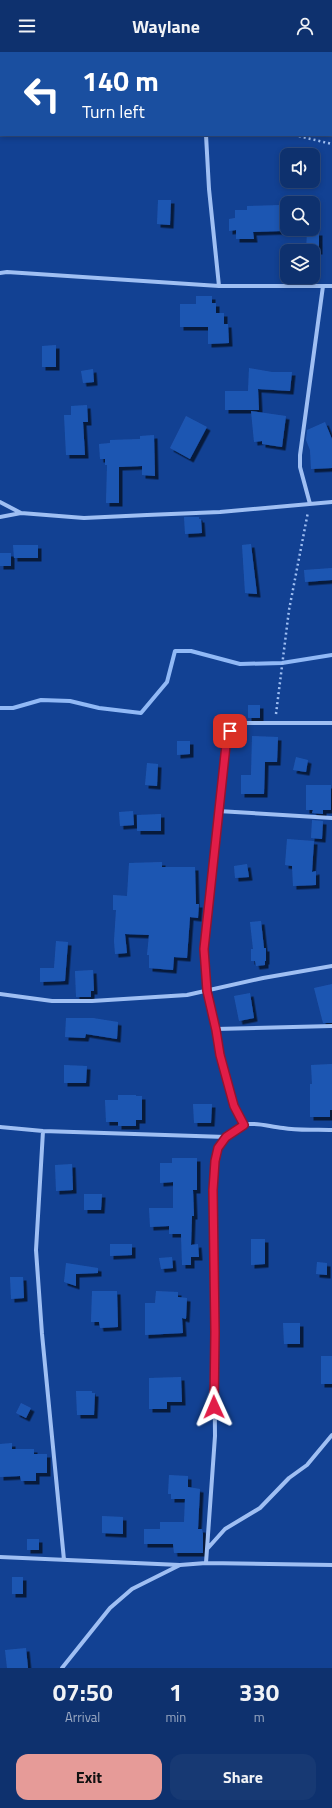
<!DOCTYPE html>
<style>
:root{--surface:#0e316e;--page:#173973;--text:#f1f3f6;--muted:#9ba9c2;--line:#2e4c81;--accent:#e69b98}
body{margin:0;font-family:"Titillium Web",sans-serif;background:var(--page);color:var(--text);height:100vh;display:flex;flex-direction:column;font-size:15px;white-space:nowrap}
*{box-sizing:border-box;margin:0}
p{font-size:13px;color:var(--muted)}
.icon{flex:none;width:22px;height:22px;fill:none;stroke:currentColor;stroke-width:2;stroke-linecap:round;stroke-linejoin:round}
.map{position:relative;height:1616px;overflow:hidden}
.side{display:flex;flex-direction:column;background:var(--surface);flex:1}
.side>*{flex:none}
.banner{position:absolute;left:0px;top:0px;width:332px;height:84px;box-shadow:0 2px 6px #0003,0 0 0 1px var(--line);background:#1a4fa0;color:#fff;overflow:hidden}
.buttons{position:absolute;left:280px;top:96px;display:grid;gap:8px}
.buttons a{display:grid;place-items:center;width:40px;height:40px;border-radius:8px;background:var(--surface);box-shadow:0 2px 6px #0003,0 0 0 1px var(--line);font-size:20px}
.pin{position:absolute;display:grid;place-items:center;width:34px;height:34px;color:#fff;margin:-17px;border-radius:8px;box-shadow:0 2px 6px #0006}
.me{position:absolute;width:44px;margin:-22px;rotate:359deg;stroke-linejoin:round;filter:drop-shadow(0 0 3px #0008)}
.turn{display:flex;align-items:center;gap:14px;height:84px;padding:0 16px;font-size:18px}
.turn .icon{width:52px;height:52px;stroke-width:2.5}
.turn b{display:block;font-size:28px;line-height:34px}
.eta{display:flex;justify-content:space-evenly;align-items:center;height:68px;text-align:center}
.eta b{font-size:24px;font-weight:700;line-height:28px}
.action{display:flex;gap:8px;margin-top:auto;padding:8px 16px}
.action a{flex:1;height:46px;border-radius:12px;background:var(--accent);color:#111;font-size:16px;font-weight:700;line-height:46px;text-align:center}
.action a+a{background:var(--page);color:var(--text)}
header{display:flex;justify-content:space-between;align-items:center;height:52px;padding:0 16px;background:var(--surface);font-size:18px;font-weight:700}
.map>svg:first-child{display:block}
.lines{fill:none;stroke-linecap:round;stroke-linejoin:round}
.stream{stroke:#91b9f6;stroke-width:4}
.building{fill:#1f57b2;filter:url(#shadow)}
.path{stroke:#9fbff3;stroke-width:2.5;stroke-dasharray:2 3;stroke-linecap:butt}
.street{stroke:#9fbff3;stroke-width:4}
.route-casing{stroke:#92132f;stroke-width:10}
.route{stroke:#e11d48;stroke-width:7}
</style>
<header><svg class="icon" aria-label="menu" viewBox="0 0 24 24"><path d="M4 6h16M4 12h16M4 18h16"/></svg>Waylane<svg class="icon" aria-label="person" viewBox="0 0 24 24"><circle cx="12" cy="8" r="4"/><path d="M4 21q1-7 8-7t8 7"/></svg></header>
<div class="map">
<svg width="332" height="1616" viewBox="0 0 332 1616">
<defs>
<filter id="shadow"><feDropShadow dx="3.5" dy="3.5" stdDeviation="0" flood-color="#0009"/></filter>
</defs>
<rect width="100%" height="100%" fill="#124193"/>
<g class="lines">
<path class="stream" d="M0,656H13L41,648L70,649L99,656L141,661L167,630L175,599H191L240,612L282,611L332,603"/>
</g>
<path class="building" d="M158,148H171L170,173L157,172Z
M281,153L282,179L253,180L254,187H236V178L229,179V167L235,166V158H247V154Z
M307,180H319V199H306Z
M196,244H212V251H216V261H224V272H228L229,291L208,292V275H180V252H196Z
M56,293V315H42V294Z
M249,316L272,320H292L290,339L258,337L259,358H225V339H248Z
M93,317L94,330L83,331L81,319Z
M87,353L88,370H83L85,403H66L64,363H71V354Z
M251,359L286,364L282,395L262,392V389L254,390Z
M186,364L207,375L190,407L170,396Z
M325,370L332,387V416L311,417L310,398L306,388L307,378Z
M154,383L155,424L142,423V414L119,415V451H106L107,413H105V407H100L99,392L110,391V388L140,387V384Z
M184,465H199V467H201L202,481L185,482Z
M251,492L257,542L245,541L242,493Z
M13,493H38V506H14Z
M0,501H11V514H0Z
M332,516V528L305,530L304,518Z
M248,653H260V666H248Z
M252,684L278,685L277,710H265L264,742H241V723H251Z
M177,689H190V702L177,703Z
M296,705L308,708L306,720L293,718Z
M147,711L158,712L157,734L145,733Z
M306,733H331V758H323V762L312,761L313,758H306Z
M133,759L134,773L120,774L119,760Z
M161,762V779H137V763Z
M312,768L323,769L322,787L311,786Z
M287,787L314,789L312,820L316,819V833L293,834L292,814L285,813Z
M162,810V815H195L196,852H199L198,866L190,865L187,906L174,905L173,918L149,916V903H147L149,883L125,882L127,901L115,902L114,889L116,858H113V843L127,844L129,811Z
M247,812L249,825L235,826L234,814Z
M261,869L264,896H266V909H265V913L256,914L255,909H251V897H253L250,870Z
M56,889L68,890L65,929L40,930V916H54Z
M93,918L94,939H91V945H76L75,919Z
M332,932V971H323L314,936Z
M250,941L254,966L239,969L234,944Z
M66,966H93L118,970L117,987L86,982L85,986L65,985Z
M332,1012V1058H330V1065H310V1032H312L311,1013Z
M64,1013L87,1014L86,1031H64Z
M118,1043H136V1044H142V1068H136V1074H118V1070H106L105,1048H118Z
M193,1052H212L211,1071H194Z
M172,1106H197V1138H193L194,1164H192L191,1193L198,1192L199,1205H191V1213H182L181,1182H169V1174L150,1175L149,1156H173V1130L160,1131V1111H172Z
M72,1112L73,1138L56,1139L55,1113Z
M84,1142H102L101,1158H84Z
M251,1187H265V1212L251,1213Z
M110,1192H132V1203L110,1204Z
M172,1205L173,1216L161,1217L159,1206Z
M317,1210L327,1211V1223L316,1222Z
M66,1211L98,1216V1221L76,1222V1234L64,1230Z
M10,1225H23L24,1246L11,1247Z
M92,1239H117L118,1275L100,1276L99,1270H91Z
M156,1239L178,1240V1245L187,1246L186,1267L182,1266L183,1281L145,1283V1251H155Z
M283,1271H300V1292H284Z
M321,1304H332V1332H321Z
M181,1325L182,1350H167V1357H149V1326Z
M76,1339H92V1341H95L94,1363H77Z
M21,1351L31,1356L26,1366L16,1361Z
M12,1391V1397H34V1402H47V1421H36V1429H21L20,1424L0,1425V1392Z
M169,1423L188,1424V1435L200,1437L198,1477H202L203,1482V1501H174L173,1492H144V1477H160V1470H184L185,1447H171V1442H168Z
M102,1464L123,1465V1482L102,1481Z
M27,1487H39V1498H27Z
M12,1525H23V1542H12Z
M26,1596L28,1616H7L5,1598Z"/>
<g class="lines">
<path class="path" d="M294,83L332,92
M276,662L289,558L308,460"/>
<path class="street" d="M139,0L144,1
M203,0V1
M17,1L25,0
M0,3H1
M206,83L209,137L219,234
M0,221L7,220L219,234H332
M0,450L21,461
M310,452L300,415V403L323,234
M0,465L21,461L84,466L147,463L220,460L332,450
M218,759L332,766
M0,942L52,949H92L187,943L263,926L332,914
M216,977L332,974
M244,1073L234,1054L220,1003L207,939L204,897L221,728L227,684L234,674L240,671H332
M0,1075L43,1079L226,1085
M43,1079L36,1198L42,1282L64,1508
M208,1496L225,1477L260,1456L289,1426L307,1413L332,1383
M0,1505L180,1513L206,1511L332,1513
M206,1511L215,1384L213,1138C214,1116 213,1094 233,1080C238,1076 243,1072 249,1072C261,1071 271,1075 283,1076C299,1079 316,1077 332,1078
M62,1616L110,1556L132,1537L180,1513"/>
</g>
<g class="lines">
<g class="route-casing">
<path id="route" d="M214,1355L215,1280L213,1138L215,1109L218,1096L226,1085L244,1073L234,1054L220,1003L216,978L207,939L204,897L227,684L230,679"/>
</g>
<use href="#route" class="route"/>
</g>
</svg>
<div class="buttons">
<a><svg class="icon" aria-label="sound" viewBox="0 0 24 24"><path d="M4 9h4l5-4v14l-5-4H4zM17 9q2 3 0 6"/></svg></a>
<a><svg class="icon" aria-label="search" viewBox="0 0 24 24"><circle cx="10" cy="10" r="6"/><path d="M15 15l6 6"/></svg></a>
<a><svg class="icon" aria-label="layers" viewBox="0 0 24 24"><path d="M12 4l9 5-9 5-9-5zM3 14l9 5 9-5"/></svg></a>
</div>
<div class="pin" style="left:230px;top:679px;background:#d93025"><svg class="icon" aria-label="arrive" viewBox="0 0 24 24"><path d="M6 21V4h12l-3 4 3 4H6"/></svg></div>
<svg class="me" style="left:214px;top:1355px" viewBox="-20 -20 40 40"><path d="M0-17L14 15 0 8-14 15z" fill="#e11d48" stroke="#fff" stroke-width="4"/></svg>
<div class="banner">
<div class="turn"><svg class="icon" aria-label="left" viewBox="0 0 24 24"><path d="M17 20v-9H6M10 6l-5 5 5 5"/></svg><div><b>140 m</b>Turn left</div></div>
</div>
</div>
<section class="side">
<div class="eta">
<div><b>07:50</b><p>Arrival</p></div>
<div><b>1</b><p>min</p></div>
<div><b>330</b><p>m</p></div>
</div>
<div class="action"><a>Exit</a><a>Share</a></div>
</section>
